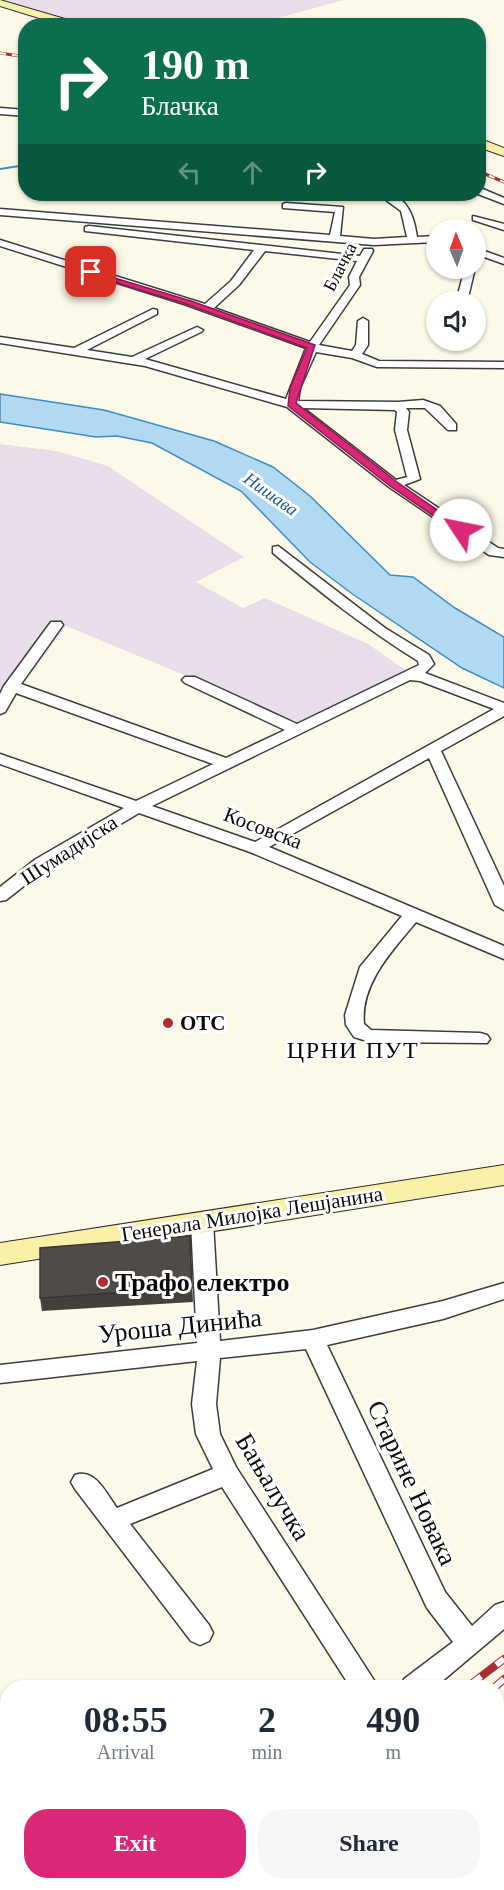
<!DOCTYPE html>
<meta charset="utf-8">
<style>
:root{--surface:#fff;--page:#f6f6f7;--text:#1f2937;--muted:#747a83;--accent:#db2777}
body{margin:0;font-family:"Times New Roman",serif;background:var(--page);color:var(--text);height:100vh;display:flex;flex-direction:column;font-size:22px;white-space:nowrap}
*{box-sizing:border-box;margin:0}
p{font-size:20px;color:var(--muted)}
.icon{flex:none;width:33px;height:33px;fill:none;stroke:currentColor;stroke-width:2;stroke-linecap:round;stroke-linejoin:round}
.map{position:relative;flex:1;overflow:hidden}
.panel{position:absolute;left:0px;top:1680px;width:504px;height:210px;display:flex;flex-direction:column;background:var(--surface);border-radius:24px 24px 0 0;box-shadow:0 2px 4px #0004}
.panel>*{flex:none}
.guide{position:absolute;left:18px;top:18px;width:468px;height:183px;border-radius:24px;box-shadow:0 2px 4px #0004;background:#0b6e4f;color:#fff;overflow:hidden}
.needle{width:39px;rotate:358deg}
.buttons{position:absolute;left:426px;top:219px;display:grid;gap:12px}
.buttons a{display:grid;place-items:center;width:60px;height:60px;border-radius:50%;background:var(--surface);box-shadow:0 2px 4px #0004;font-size:30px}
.pin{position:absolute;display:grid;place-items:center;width:51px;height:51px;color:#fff;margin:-26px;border-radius:12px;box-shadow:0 3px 9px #0006}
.me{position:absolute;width:66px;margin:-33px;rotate:304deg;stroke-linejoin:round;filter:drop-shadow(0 0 4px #0008)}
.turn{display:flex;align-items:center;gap:21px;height:126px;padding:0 24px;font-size:27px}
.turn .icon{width:78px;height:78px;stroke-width:2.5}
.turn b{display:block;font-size:42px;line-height:51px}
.lanes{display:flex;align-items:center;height:57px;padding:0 24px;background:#0003;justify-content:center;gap:30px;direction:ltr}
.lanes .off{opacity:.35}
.eta{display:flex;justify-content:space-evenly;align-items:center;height:102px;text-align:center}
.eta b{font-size:36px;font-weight:700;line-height:42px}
.action{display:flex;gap:12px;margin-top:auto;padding:12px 24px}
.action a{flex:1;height:69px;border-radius:24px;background:var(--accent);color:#fff;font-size:24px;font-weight:700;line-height:69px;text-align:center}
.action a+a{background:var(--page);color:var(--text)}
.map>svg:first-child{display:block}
.industrial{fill:#e8dee9}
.water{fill:#b1d9f1;stroke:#3d8dc2;stroke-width:1.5}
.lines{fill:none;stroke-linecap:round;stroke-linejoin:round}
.stream{stroke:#3d8dc2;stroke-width:2}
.street-casing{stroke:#3d3d3d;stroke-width:3}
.secondary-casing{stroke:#2c2c2c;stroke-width:2}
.street{fill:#fff;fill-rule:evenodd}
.secondary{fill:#f9f0a8;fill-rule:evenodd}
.rail-far1-casing{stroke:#ae2d33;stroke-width:3}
.rail-casing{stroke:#ae2d33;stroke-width:8}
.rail-far1{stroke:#fff;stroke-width:2;stroke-dasharray:6;stroke-linecap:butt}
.rail{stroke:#fff;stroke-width:6;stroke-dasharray:19;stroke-linecap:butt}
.wall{fill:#46403d}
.building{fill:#514b47;stroke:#393432;stroke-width:1.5}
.route{fill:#db2777;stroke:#8e194d;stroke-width:1.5}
.poi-dot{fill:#ae2d33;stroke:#fff;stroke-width:2}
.labels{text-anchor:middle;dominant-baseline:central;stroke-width:6;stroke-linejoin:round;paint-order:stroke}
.far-street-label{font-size:18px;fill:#0a0a0a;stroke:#fff}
.far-water-label{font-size:18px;font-style:italic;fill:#1e5e91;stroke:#fff}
.street-label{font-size:21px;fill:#0a0a0a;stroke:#fff}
.poi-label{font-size:21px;font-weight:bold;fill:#0a0a0a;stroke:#fff;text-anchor:start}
.quarter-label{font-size:24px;letter-spacing:1.5px;fill:#0a0a0a;stroke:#fff}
.near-poi-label{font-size:26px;font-weight:bold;fill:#0a0a0a;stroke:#fff;text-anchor:start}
.near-street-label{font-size:26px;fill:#0a0a0a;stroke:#fff}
</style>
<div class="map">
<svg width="504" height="1890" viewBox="0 0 504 1890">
<rect width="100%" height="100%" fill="#fdf9e8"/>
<path class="industrial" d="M1,0H344L252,25L93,26Z
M0,444L56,451L108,466L244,557L196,582L243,608L265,598L368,644L407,671L300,723L66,626L0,717Z"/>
<path class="water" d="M0,394L104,410L214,441L273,467L310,496L390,575L413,577L455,608L504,637V688L462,668L351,593L310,562L241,491L152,443L117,436L96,437L0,422Z"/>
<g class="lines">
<path class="stream" d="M0,169L26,165"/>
<g class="street-casing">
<path id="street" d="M0,108L26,110V116L0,114Z
M478,187L504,198V204L478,194Z
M378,194C405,191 414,214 417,237L436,236V242L374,245L0,215V209L330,235L335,212L283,208V204L286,203L343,207L340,236L374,239L407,237L401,211Z
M473,216L504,224V230L473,220Z
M89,226L360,256L364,249H372L373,251L359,277L360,285L319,345L352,351L356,345L358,321L363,318L368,321V345L362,354L379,361L504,362V368L377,367L352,358L316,352L300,388L298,401L398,402L423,400L440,406L456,424V430H448L425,408H406L409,412L407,430L420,479L404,485L498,548L504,549V557L489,555L389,487L287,407L145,366L0,343V337L74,348L153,309L157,310V314L87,350L132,357L197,327L203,330L201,332L145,359L286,399L306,348L184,304L0,246V240L205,304L231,281L254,250L85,231V227ZM265,251L357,261L349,277L350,285L310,342L214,308L239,285ZM303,408L395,410L397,412L395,430L407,477L396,480Z
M476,248L504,258V264L476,254Z
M465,268H475L467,302H456Z
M278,546L385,628L429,655L434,664L425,673L504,703V716L441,751L504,886V910L495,905L429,758L269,847L504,946V959L416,922C392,951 360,984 364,1024L371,1030L480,1033L487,1035L490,1039L487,1043L370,1042L354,1037L346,1025L345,1015L360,967L402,916L250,852L139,813L48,867L6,900L0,901V887L36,859L124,808L0,764V754L136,801L213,764L16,693L5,712L0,714V694L4,686L51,622H61L63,625L21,684L226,758L285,730L185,683L182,680L185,677H195L297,724L419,665L418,661C366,629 320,592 273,553V547ZM410,680L420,681L494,709L255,842L152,806Z
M202,1214L209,1216L213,1222L220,1341L313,1330L443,1301L504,1283V1299L443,1319L327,1345L445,1592L472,1626L495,1605L504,1602V1629L434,1688H400L404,1679L453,1642L427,1608L306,1349L220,1358L216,1404L220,1434L236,1467L379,1688H351L222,1487L130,1524L209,1625L213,1633L209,1641L200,1645L191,1641L75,1489L71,1482L75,1475C95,1468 106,1493 117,1508L213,1469L196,1434L192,1404L197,1361L0,1383V1365L197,1343L191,1222L195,1216Z"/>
</g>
<g class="secondary-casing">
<path id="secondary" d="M0,0L82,24L83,26H65L0,6Z
M478,138L504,148V156L478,147Z
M504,1165V1185L0,1265V1243Z
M0,1721L8,1724V1767L0,1764Z
M93,1882H135L138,1890H96Z"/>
</g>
<use href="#street" class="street"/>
<use href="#secondary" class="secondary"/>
<g class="rail-far1-casing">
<path id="rail-far1" d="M0,53L26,57
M478,171L504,182"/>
</g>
<g class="rail-casing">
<path id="rail" d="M466,1688L504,1659
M494,1688L504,1679
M0,1881L8,1880
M53,1890L85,1882"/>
</g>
<use href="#rail-far1" class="rail-far1"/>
<use href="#rail" class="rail"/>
</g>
<path class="wall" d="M190,1236L193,1302L42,1311L40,1298Z"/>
<path class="building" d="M190,1236L192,1288L40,1298V1248Z"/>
<path class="route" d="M88,270L191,301L315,345L296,403L397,482L466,530L457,532L390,486L288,406L290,388L307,348L186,304L88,274Z"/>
<g class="poi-dot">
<circle cx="168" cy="1023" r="6"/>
<circle cx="103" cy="1282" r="6"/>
</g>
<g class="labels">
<g class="far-street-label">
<text transform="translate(340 267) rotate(-63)">Блачка</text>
</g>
<g class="far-water-label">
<text transform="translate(271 494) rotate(35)">Нишава</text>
</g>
<g class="street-label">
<text transform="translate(263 828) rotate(21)">Косовска</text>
<text transform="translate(69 850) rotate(-33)">Шумадијска</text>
<text transform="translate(252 1214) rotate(-9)">Генерала Милојка Лешјанина</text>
</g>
<g class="poi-label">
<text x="180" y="1023">OTC</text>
</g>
<g class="quarter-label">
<text x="353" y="1050">ЦРНИ ПУТ</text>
</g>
<g class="near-poi-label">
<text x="115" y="1282">Трафо електро</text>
</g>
<g class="near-street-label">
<text transform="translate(180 1326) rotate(-6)">Уроша Динића</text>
<text transform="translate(412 1483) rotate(65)">Старине Новака</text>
<text transform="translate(273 1487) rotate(59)">Бањалучка</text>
</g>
</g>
</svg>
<div class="buttons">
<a><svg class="needle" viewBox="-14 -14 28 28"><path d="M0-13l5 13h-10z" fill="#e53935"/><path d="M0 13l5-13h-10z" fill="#747a83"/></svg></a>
<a><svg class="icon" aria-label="sound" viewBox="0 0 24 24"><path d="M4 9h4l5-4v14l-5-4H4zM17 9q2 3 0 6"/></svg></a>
</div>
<div class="pin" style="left:91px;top:272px;background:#d93025"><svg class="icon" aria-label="arrive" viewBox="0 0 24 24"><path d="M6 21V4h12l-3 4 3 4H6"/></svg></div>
<svg class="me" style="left:461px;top:530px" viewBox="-20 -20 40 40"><circle r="19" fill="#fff"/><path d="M0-13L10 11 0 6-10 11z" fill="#db2777"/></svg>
<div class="guide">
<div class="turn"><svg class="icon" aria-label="right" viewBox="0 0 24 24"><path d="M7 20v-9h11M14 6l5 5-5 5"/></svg><div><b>190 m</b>Блачка</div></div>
<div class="lanes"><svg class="icon off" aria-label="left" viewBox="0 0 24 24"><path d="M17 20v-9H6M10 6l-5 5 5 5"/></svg><svg class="icon off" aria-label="ahead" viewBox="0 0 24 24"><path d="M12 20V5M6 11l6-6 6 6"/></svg><svg class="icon" aria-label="right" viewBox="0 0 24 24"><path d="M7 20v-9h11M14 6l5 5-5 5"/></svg></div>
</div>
<section class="panel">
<div class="eta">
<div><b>08:55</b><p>Arrival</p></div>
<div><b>2</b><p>min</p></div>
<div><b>490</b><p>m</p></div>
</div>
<div class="action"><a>Exit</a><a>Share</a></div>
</section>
</div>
